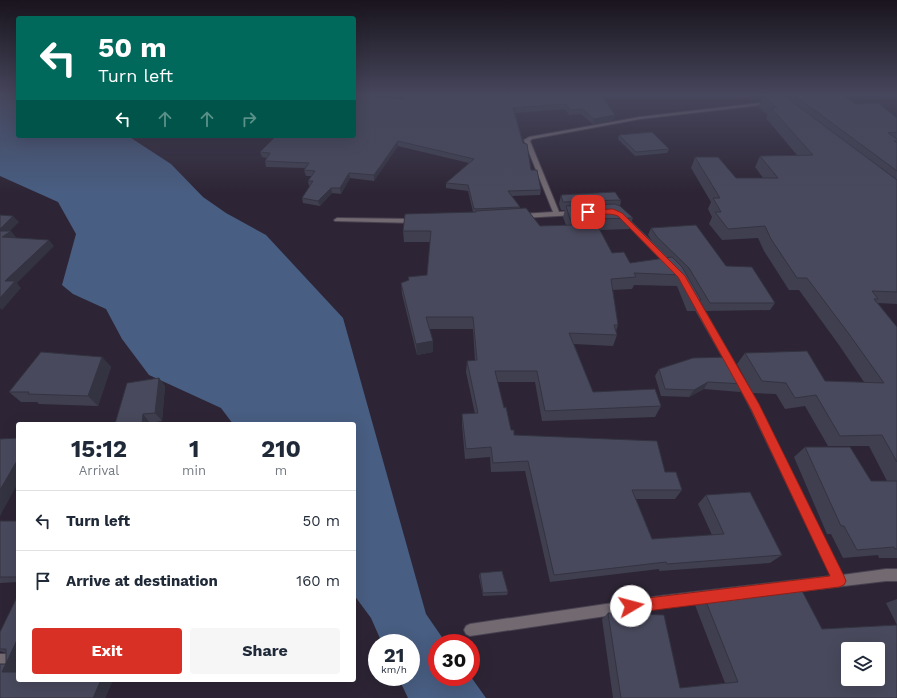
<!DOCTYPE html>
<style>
:root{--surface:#fff;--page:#f6f6f7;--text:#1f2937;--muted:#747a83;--line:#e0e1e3;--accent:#d93025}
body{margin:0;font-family:"Work Sans",sans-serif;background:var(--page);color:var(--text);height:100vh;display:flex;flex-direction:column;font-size:15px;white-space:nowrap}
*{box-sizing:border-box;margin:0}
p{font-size:13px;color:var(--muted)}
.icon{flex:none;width:22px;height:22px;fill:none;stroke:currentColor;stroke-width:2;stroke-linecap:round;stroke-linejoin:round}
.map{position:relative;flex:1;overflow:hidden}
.details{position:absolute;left:16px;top:422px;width:340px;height:260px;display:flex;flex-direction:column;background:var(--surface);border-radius:4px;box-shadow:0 4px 16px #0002}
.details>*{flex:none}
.hud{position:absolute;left:16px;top:16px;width:340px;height:122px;border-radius:4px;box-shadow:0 4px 16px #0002;background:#00695c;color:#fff;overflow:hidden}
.tools{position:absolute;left:841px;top:642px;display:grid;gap:8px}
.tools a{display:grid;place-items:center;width:44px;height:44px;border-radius:4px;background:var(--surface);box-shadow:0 4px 16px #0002;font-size:20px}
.speed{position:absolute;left:368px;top:634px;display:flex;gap:8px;font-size:20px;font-weight:700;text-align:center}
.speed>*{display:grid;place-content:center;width:52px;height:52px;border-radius:50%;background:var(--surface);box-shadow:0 4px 16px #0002;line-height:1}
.speed small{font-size:10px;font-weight:400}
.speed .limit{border:6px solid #d22;background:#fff;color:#111}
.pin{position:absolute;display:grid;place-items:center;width:34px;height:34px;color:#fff;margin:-17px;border-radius:8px;box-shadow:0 2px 6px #0006}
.me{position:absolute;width:44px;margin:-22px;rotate:82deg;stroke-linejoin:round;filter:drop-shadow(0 0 3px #0008)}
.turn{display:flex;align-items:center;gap:14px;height:84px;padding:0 16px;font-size:18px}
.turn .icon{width:52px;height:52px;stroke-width:2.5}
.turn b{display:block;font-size:28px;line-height:34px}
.lanes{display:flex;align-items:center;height:38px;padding:0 16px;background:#0003;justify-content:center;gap:20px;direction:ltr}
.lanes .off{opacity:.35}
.eta{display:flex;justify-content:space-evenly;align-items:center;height:68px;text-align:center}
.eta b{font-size:24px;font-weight:700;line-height:28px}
.cta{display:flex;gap:8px;margin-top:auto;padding:8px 16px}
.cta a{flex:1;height:46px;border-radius:4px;background:var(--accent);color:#fff;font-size:16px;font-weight:700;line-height:46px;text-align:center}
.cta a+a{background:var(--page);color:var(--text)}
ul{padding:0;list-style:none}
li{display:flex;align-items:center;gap:12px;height:60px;padding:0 16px;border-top:1px solid var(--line)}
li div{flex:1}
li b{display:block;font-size:15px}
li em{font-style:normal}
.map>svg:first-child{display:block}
.water{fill:#485e82}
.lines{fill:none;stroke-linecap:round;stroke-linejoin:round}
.minor-casing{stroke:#484150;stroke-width:2}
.minor{fill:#736a71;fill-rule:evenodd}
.wall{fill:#3f3f50}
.shaded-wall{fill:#333341}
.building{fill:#49495d;stroke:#333341;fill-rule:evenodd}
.route{fill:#d93025;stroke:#8d1f18}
</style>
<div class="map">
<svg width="897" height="698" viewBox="0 0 897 698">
<rect width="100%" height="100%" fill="#2d2535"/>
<path class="water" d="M0,95H18V136H128L171,164L203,197L226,213L266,235L343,318L426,614L446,643H437V677H471L486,698H408L398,677H411V643H382L371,618L354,595V424H233L221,408L149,375L122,339L106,309L73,294L62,285L76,234L58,202L0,176Z"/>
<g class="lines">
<g class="minor-casing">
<path id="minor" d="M769,102H771V104L640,119L532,139L530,141L559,212L575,211L578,213L575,215L522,218L519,216L522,214L553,212L524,140L529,137L640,117Z
M624,216L626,217L673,263V267H669L622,219V217Z
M337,218L415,219L418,221L415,223L335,221L334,220Z
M689,294H695L735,364L736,366L735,368H729L688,296Z
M739,375L742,376L758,404L842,575L886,569H897V581H886L660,608L470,636L466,634L464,630L466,626L470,624L660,596L831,576L751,409L735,378L736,376Z
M0,654H18V666H0Z"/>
</g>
<use href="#minor" class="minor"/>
</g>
<path class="wall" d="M354,95H364L363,96L403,99L601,95L615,115L613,120L593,124L581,114L569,115L565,109L515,113L531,170L541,190L540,195L512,196L520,207V208L540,226L566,225L563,217L565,210H561L559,204L561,195L615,192L621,201L620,206L633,218L629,229L600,230L612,253L630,263L668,258L654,244L648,235L651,228L726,266L775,303L770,310L706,311L700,301L695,311H687L677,286L634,285L632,289L612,290L618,325L616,331L617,335L613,346L574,344L593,392L661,406L655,417L542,421L535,382H497L504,408L511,430L514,435L665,472L682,490L675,499H636L652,539L712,535L698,504L706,495L782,555L770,563L659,571V569L550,582L525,471L491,472L490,457L465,459L462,425V414H475L466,372L467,361H475L473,329H430L433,352L417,355L402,294L401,283L427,275L430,242H404L403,231L473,212L468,191L446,188V183L469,163L398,146L374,181L350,178L341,194L332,193L320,206L303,203L302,198L310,186H309L308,181L312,176H306L304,170L306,168L266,167L265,161L267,158L262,157L260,152L354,136Z
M789,95H842L856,104L897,118V304L878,303L897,327V558H879L878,555L843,558L831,534H827L794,457L805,447L871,481H887L869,446H828L805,406L785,409L776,394L753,393L737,364L745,353L825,381L864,382L839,345L799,290H789L764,251L758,238L722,240L709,224L712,217L708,209L711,202L691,168L695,157L736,178H763L755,167L760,156L797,155L766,118L768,115L758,107L763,96L787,99Z
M619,135L669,149L667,153L635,156L618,139Z
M102,357L111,367L98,406L39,404L37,402H21L9,392Z
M659,369L745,384L740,392L704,389L689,397L661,396L655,376Z
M159,378L165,386L162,421L150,423V424H115Z
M0,521H18V582L0,583Z
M480,573L508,592L507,595L483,596L479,576Z
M705,599L822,629L897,625L886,603L897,599V698H613L602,619L608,613L680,688L725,683L695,605Z
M0,632L17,672L18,680H104L112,682L105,698H0L6,664V653L0,651Z"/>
<path class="shaded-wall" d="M615,115L613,120L593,124L594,119Z
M398,141V146L374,181V175Z
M349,173L350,178L341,194L340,188Z
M331,188L332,193L320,206L318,201Z
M13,216L19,222L9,232L11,231L16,237L7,244L0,234V229Z
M49,240L54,246L17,283L21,288L2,310L0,308V298L5,281Z
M433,341V352L417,355L416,344Z
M102,357L111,367L98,406L88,396Z
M159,378L165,386L162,421L155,413Z
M708,382L704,389L689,397L694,390Z
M143,414L150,423V424H142Z
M18,459V483L0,516V490Z
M18,638V670L16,675L2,672Z
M101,680H104L112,682L105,698H93Z"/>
<path class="building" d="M354,95H361V96L403,99L406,95H601L615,115L594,119L582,109L570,110L566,104L513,108L523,143L527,144L531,170H537L541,190L508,191L520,207L474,209L468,185L446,183L474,159L398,141L374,175L349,173L340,188H331L318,201L302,198L313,181H308L315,171L304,170L309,163L265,161L270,153L260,152L276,136H354Z
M783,95L897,180V292L872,291L878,299H874L897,327V462L882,435L840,436L816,395L795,398L786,383L762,381L745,353L807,351L825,381L884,383L849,334L807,278H797L771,239L765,226L728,229L715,212H721L713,198H720L695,157H718L736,178H778L760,156L813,155L771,108H777L763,96Z
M794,95H842L856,104L878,103L897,118V132L888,133L897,139V141H894L897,143V171Z
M652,132L669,149L636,152L619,135Z
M615,192L621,201L618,200L563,202L561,195Z
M615,204L620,206L633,218L594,219L612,253L624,252L630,263L672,257L682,267L701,300H693L682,275L634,273L636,277L611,279L618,325H614L617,335L569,333L593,392L655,389L661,406L545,411L537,371H495L504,408L506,407L511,430H514V435L657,441L665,472H676L682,490H632L652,539L724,534L706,495L750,492L782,555L667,564L666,562L554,575L528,461L493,463L491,447L466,449L462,414L478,413L467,361L477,360L473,317H426L433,341L416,344L401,283L409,280L408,277L427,275L431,231H403L405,214L476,212V211L526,208L540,226L572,225L566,206Z
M0,215L13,216L0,229Z
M696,225L726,266L752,267L775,303H710L689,268L657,237L651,228Z
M0,231H11L2,237L49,240L5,281H15L0,298Z
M41,352L102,357L88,396L28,394L29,392H9Z
M730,357L745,384L708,382L694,390L665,389L659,369L693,358Z
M159,378L155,413L143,414L142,424H115L127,383Z
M18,438V459L0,490V439Z
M805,447H850L871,481H897V549H895L894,547L857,550L844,526H841Z
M0,521H18V577H0Z
M502,571L508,592L483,593L480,573Z
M800,587L822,629L897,625V698H621L608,613L664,615L680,688L738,682L705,599ZM848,649H878V679H848Z
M18,595V638L2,672H18V680H101L93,698H0V664H6V649H0V632Z"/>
<linearGradient id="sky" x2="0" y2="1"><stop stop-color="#19141d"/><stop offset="0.49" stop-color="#46465c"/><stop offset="1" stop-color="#46465c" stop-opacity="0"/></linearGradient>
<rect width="897" height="193" fill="url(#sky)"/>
<path class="route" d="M613,209L622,213L685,276L759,404L844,576L846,581L844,585L839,587L631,613L626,611L624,606L626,602L631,600L830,576L751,409L678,277L618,216C607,211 592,218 584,212L588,210Z"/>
</svg>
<div class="tools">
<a><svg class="icon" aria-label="layers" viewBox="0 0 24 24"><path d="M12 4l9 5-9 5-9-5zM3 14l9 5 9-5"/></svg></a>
</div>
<div class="speed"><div>21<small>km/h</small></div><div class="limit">30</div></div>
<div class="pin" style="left:588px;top:212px;background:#d93025"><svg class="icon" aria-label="arrive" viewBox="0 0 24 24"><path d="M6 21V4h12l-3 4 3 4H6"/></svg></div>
<svg class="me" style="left:631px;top:606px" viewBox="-20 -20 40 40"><circle r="19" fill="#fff"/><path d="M0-13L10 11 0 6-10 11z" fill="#d93025"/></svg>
<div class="hud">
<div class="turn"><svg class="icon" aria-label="left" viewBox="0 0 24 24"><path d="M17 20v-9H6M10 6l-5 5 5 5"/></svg><div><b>50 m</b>Turn left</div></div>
<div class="lanes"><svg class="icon" aria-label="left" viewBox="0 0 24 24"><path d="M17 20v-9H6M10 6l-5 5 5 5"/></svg><svg class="icon off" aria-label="ahead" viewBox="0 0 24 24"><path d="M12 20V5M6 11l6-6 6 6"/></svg><svg class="icon off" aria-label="ahead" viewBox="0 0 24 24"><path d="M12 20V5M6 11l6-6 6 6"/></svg><svg class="icon off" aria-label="right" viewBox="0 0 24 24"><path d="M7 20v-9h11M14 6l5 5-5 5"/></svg></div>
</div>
<section class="details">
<div class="eta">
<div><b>15:12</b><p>Arrival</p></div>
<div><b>1</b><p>min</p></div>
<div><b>210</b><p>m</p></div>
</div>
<ul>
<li><svg class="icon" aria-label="left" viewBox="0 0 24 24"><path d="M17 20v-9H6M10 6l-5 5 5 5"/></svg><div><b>Turn left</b></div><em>50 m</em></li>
<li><svg class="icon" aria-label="arrive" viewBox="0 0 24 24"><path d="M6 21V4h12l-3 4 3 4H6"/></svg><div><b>Arrive at destination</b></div><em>160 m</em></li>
</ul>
<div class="cta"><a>Exit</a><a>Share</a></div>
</section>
</div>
